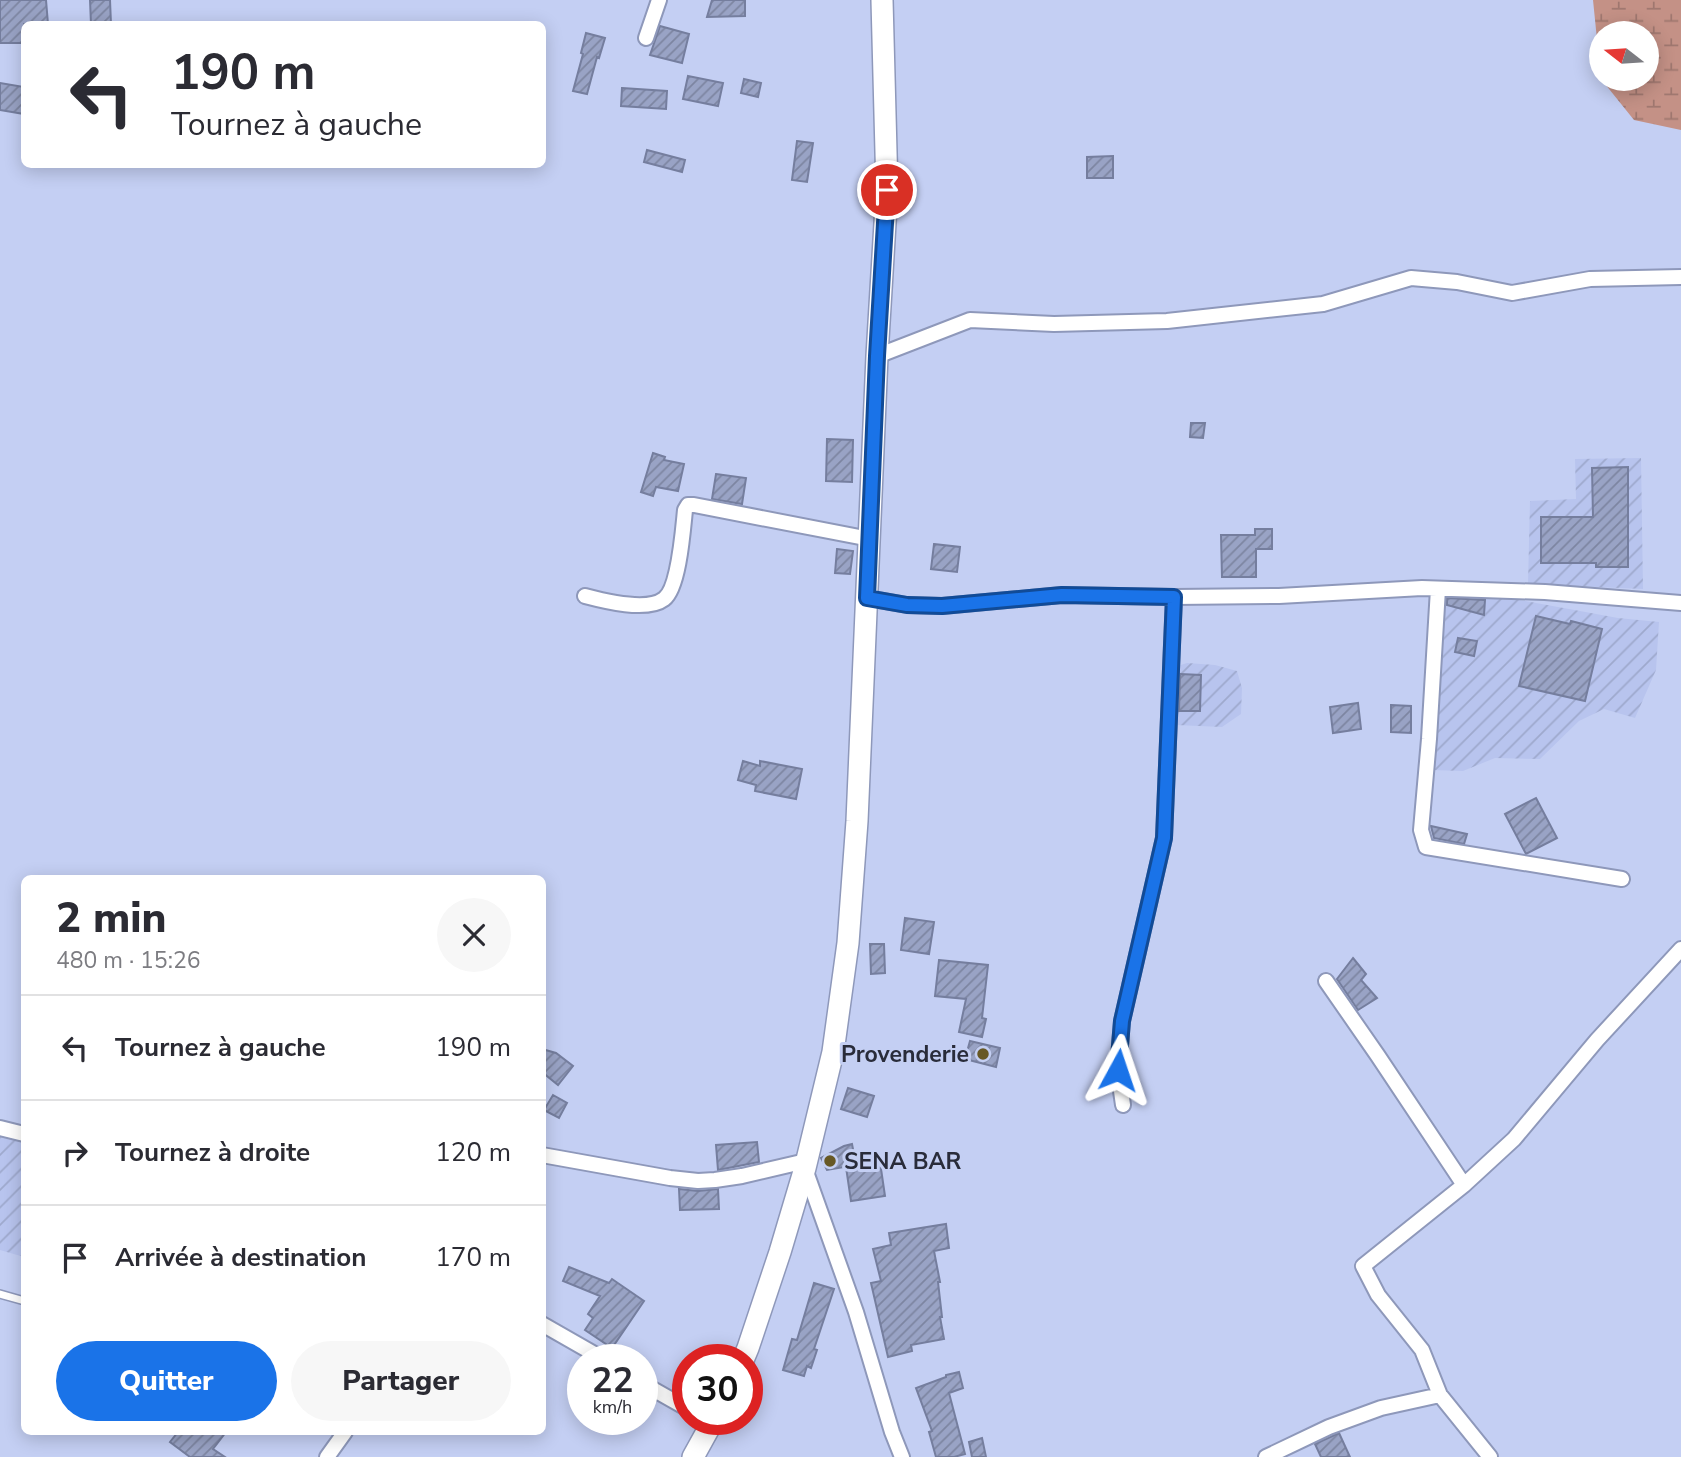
<!DOCTYPE html>
<html lang="fr">
<meta charset="utf-8">
<style>
:root{--surface:#fff;--page:#f7f7f7;--text:#2b2b33;--muted:#7c7c81;--line:#e1e1e2;--accent:#1a73e8}
body{margin:0;font-family:"Nunito Sans",sans-serif;background:var(--page);color:var(--text);height:100vh;display:flex;flex-direction:column;font-size:26px;white-space:nowrap}
*{box-sizing:border-box;margin:0}
p{font-size:23px;color:var(--muted)}
.icon{flex:none;width:38px;height:38px;fill:none;stroke:currentColor;stroke-width:2;stroke-linecap:round;stroke-linejoin:round}
.map{position:relative;flex:1;overflow:hidden}
.side{position:absolute;left:21px;top:875px;width:525px;height:560px;display:flex;flex-direction:column;background:var(--surface);border-radius:10px;box-shadow:0 4px 18px #0003}
.side>*{flex:none}
.top-card{position:absolute;left:21px;top:21px;width:525px;height:147px;border-radius:10px;box-shadow:0 4px 18px #0003;background:#fff;color:var(--text);overflow:hidden}
.needle{width:46px;rotate:287deg}
.buttons{position:absolute;left:1589px;top:21px;display:grid;gap:14px}
.buttons a{display:grid;place-items:center;width:70px;height:70px;border-radius:50%;background:var(--surface);box-shadow:0 4px 18px #0003;font-size:35px}
.speed{position:absolute;left:567px;top:1344px;display:flex;gap:14px;font-size:35px;font-weight:700;text-align:center}
.speed>*{display:grid;place-content:center;width:91px;height:91px;border-radius:50%;background:var(--surface);box-shadow:0 4px 18px #0003;line-height:1}
.speed small{font-size:18px;font-weight:400}
.speed .limit{border:10px solid #d22;background:#fff;color:#111}
.pin{position:absolute;display:grid;place-items:center;width:60px;height:60px;color:#fff;margin:-30px;border:4px solid #fff;border-radius:50%;box-shadow:0 2px 7px #0007}
.me{position:absolute;width:77px;margin:-38px;rotate:5deg;stroke-linejoin:round;filter:drop-shadow(0 0 5px #0008)}
.turn{display:flex;align-items:center;gap:24px;height:147px;padding:0 35px;font-size:32px}
.turn .icon{width:91px;height:91px;stroke-width:2.5}
.turn b{display:block;font-size:49px;line-height:60px}
.round{display:grid;place-items:center;flex:none;width:74px;height:74px;border-radius:37px;background:var(--page)}
.overview{display:flex;align-items:center;justify-content:space-between;height:119px;padding:0 35px}
h1{font-size:42px;font-weight:800;line-height:52px}
.primary-button{display:flex;gap:14px;margin-top:auto;padding:14px 35px}
.primary-button a{flex:1;height:80px;border-radius:42px;background:var(--accent);color:#fff;font-size:28px;font-weight:800;line-height:80px;text-align:center}
.primary-button a+a{background:var(--page);color:var(--text)}
ul{padding:0;list-style:none}
li{display:flex;align-items:center;gap:21px;height:105px;padding:0 35px;border-top:2px solid var(--line)}
li div{flex:1}
li b{display:block;font-size:26px}
li em{font-style:normal}
.map>svg:first-child{display:block}
.industrial{fill:url(#industrial-furrows)}
.wetland{fill:url(#wetland-marsh);fill-rule:evenodd}
.building{fill:url(#building-hatch);stroke:#757e9e;stroke-width:2}
.lines{fill:none;stroke-linecap:round;stroke-linejoin:round}
.service-casing{stroke:#8e98ba;stroke-width:10}
.minor-casing{stroke:#8e98ba;stroke-width:18}
.secondary-casing{stroke:#8e98ba;stroke-width:24}
.service{stroke:#fff;stroke-width:7}
.minor{stroke:#fff;stroke-width:14}
.secondary{stroke:#fff;stroke-width:21}
.route-casing{stroke:#114b97;stroke-width:18}
.route{stroke:#1a73e8;stroke-width:12}
.poi-dot{fill:#675825;stroke:#c4cff3;stroke-width:2.5}
.labels{text-anchor:middle;dominant-baseline:central;stroke-width:6;stroke-linejoin:round;paint-order:stroke}
.poi-label{font-size:23px;font-weight:bold;fill:#292c3a;stroke:#c4cff3;text-anchor:end}
</style>
<div class="map">
<svg width="1681" height="1457" viewBox="0 0 1681 1457">
<defs>
<pattern id="industrial-furrows" width="10" height="10" patternUnits="userSpaceOnUse" patternTransform="scale(1.75)"><rect width="10" height="10" fill="#b8c4ee"/><path d="M-1 1l2-2M0 10L10 0M9 11l2-2" fill="none" stroke="#9ea9cd"/></pattern>
<pattern id="wetland-marsh" width="20" height="14" patternUnits="userSpaceOnUse" patternTransform="scale(1.75)"><rect width="20" height="14" fill="#c49186"/><path d="M1 5h8M5 5V1M11 12h8M15 12V8" fill="none" stroke="#9f776f"/></pattern>
<pattern id="building-hatch" width="6" height="6" patternUnits="userSpaceOnUse" patternTransform="scale(1.75)"><rect width="6" height="6" fill="#99a3c5"/><path d="M-1 1l2-2M0 6l6-6M5 7l2-2" fill="none" stroke="#7d85a1"/></pattern>
</defs>
<rect width="100%" height="100%" fill="#c4cff3"/>
<path class="industrial" d="M1641,458L1643,589L1528,584L1530,501L1576,499L1575,459Z
M1446,583L1470,591L1618,618L1659,622L1656,670L1635,718L1604,709L1579,721L1540,759L1495,758L1463,771L1431,770Z
M1187,663L1215,665L1237,671L1242,688L1241,714L1222,727L1176,725L1166,716L1168,669Z
M0,1135L24,1142V1257L0,1250Z"/>
<path class="wetland" d="M1593,0H1681V130L1634,120L1601,79ZM1601,33H1647V79H1601Z"/>
<path class="building" d="M0,0H46L48,24H24V43H0Z
M90,0H110L111,24H91Z
M712,0H745V16L707,17Z
M660,26L689,34L682,63L650,55Z
M586,33L605,38L599,58L597,57L587,94L573,91L583,54L581,53Z
M688,76L723,83L718,106L683,99Z
M744,79L761,83L758,97L741,93Z
M0,83L24,87V114L0,110Z
M622,88L667,91L666,109L621,106Z
M797,141L813,143L807,182L792,180Z
M647,150L685,160L682,172L644,162Z
M1113,156V178H1087V157Z
M1191,423H1205L1203,438L1190,437Z
M827,439L853,440L852,482L826,481Z
M653,453L665,457L664,460L684,464L678,491L656,487L653,496L641,492Z
M1628,467V567H1596V563H1541V517H1593L1592,468Z
M716,474L746,478L742,504L712,499Z
M1255,529H1272V549H1256V577H1222L1221,535H1255Z
M934,544L960,547L957,572L931,569Z
M837,549L853,551L850,574L835,573Z
M1447,598L1485,600L1484,615L1447,605Z
M1536,616L1570,624L1571,621L1602,629L1585,701L1519,686Z
M1458,638L1477,641L1474,656L1455,652Z
M1180,674L1201,675L1200,711H1179Z
M1358,703L1361,729L1333,733L1330,707Z
M1391,705L1411,706V733L1391,732Z
M743,761L760,766V761L802,769L796,799L755,791L756,785L738,780Z
M1536,798L1557,838L1526,854L1505,814Z
M1431,826L1467,834L1464,844L1434,838Z
M905,918L934,922L929,954L901,950Z
M870,944H884L885,973L871,974Z
M1353,958L1366,974L1361,980L1377,998L1358,1010L1337,979Z
M939,960L988,965L982,1018L986,1019L982,1037L959,1032L966,999L935,996Z
M970,1041L1000,1048L996,1067L965,1059Z
M542,1049L556,1053L573,1066L558,1085L542,1072Z
M848,1088L874,1096L867,1117L841,1109Z
M553,1095L567,1103L559,1118L544,1110Z
M757,1142L759,1162L718,1170L716,1145Z
M852,1144L856,1165L827,1170L821,1158L844,1146Z
M880,1162L885,1196L851,1201L846,1167Z
M679,1189L698,1191L718,1189L719,1209L680,1210Z
M946,1224L949,1248L934,1251L940,1282H938L942,1317H940L944,1339L911,1345L912,1351L888,1357L871,1283L881,1281L873,1249L891,1245L889,1233Z
M569,1267L609,1283L612,1279L644,1301L612,1348L585,1330L593,1318L588,1314L600,1296L563,1281Z
M814,1283L834,1289L814,1349L817,1350L811,1368L807,1366L804,1376L783,1370L792,1339L797,1340Z
M959,1372L963,1388L949,1393L965,1454L954,1457H936L929,1432L932,1431L916,1388L946,1377V1375Z
M178,1432H226L213,1449L225,1457H190L170,1442Z
M1339,1433L1350,1457H1321L1315,1444Z
M982,1438L986,1457H972L969,1442Z"/>
<g class="lines">
<g class="service-casing">
<path id="service" d="M0,1294L21,1300"/>
</g>
<g class="minor-casing">
<path id="minor" d="M646,38L659,0
M877,356L970,320L1054,324L1167,321L1323,304L1411,278L1457,282L1512,293L1590,279L1681,277
M1438,589L1429,739L1421,830L1426,847L1622,879
M585,596C604,601 647,612 664,599C679,588 683,529 685,510L688,505H694L870,539
M867,598L907,605L942,606L1062,595L1174,597L1279,596L1422,588L1545,592L1681,603
M1326,981L1378,1056L1464,1185
M1123,1105L1118,1070L1122,1021L1164,838L1174,597
M0,1128L24,1134
M542,1155L670,1178L698,1181L715,1180L742,1176L806,1161
M805,1169L856,1312L892,1432L902,1457
M542,1324L605,1360
M642,1383L688,1409
M327,1457L345,1432
M1266,1457L1329,1427L1381,1408L1440,1395
M1490,1457L1440,1395L1422,1350L1378,1295L1363,1266L1464,1185L1514,1139L1597,1040L1681,949"/>
</g>
<g class="secondary-casing">
<path id="secondary" d="M743,1360L748,1348L780,1252L805,1168L833,1052L848,943L857,821L877,356L887,190L882,0
M693,1457L714,1419"/>
</g>
<use href="#service" class="service"/>
<use href="#minor" class="minor"/>
<use href="#secondary" class="secondary"/>
</g>
<g class="lines">
<g class="route-casing">
<path id="route" d="M887,190L877,356L867,598L907,605L942,606L1062,595L1174,597L1164,838L1122,1021L1118,1070"/>
</g>
<use href="#route" class="route"/>
</g>
<g class="poi-dot">
<circle cx="983" cy="1054" r="7"/>
<circle cx="830" cy="1161" r="7"/>
</g>
<g class="labels">
<g class="poi-label">
<text x="969" y="1054">Provenderie</text>
<text x="844" y="1161" text-anchor="start">SENA BAR</text>
</g>
</g>
</svg>
<div class="buttons">
<a><svg class="needle" viewBox="-14 -14 28 28"><path d="M0-13l5 13h-10z" fill="#e53935"/><path d="M0 13l5-13h-10z" fill="#7c7c81"/></svg></a>
</div>
<div class="speed"><div>22<small>km/h</small></div><div class="limit">30</div></div>
<div class="pin" style="left:887px;top:190px;background:#d93025"><svg class="icon" aria-label="arrive" viewBox="0 0 24 24"><path d="M6 21V4h12l-3 4 3 4H6"/></svg></div>
<svg class="me" style="left:1118px;top:1070px" viewBox="-20 -20 40 40"><path d="M0-17L14 15 0 8-14 15z" fill="#1a73e8" stroke="#fff" stroke-width="4"/></svg>
<div class="top-card">
<div class="turn"><svg class="icon" aria-label="left" viewBox="0 0 24 24"><path d="M17 20v-9H6M10 6l-5 5 5 5"/></svg><div><b>190 m</b>Tournez à gauche</div></div>
</div>
<section class="side">
<div class="overview"><div><h1>2 min</h1><p>480 m · 15:26</p></div><a class="round"><svg class="icon" aria-label="close" viewBox="0 0 24 24"><path d="M6 6l12 12M18 6L6 18"/></svg></a></div>
<ul>
<li><svg class="icon" aria-label="left" viewBox="0 0 24 24"><path d="M17 20v-9H6M10 6l-5 5 5 5"/></svg><div><b>Tournez à gauche</b></div><em>190 m</em></li>
<li><svg class="icon" aria-label="right" viewBox="0 0 24 24"><path d="M7 20v-9h11M14 6l5 5-5 5"/></svg><div><b>Tournez à droite</b></div><em>120 m</em></li>
<li><svg class="icon" aria-label="arrive" viewBox="0 0 24 24"><path d="M6 21V4h12l-3 4 3 4H6"/></svg><div><b>Arrivée à destination</b></div><em>170 m</em></li>
</ul>
<div class="primary-button"><a>Quitter</a><a>Partager</a></div>
</section>
</div>
